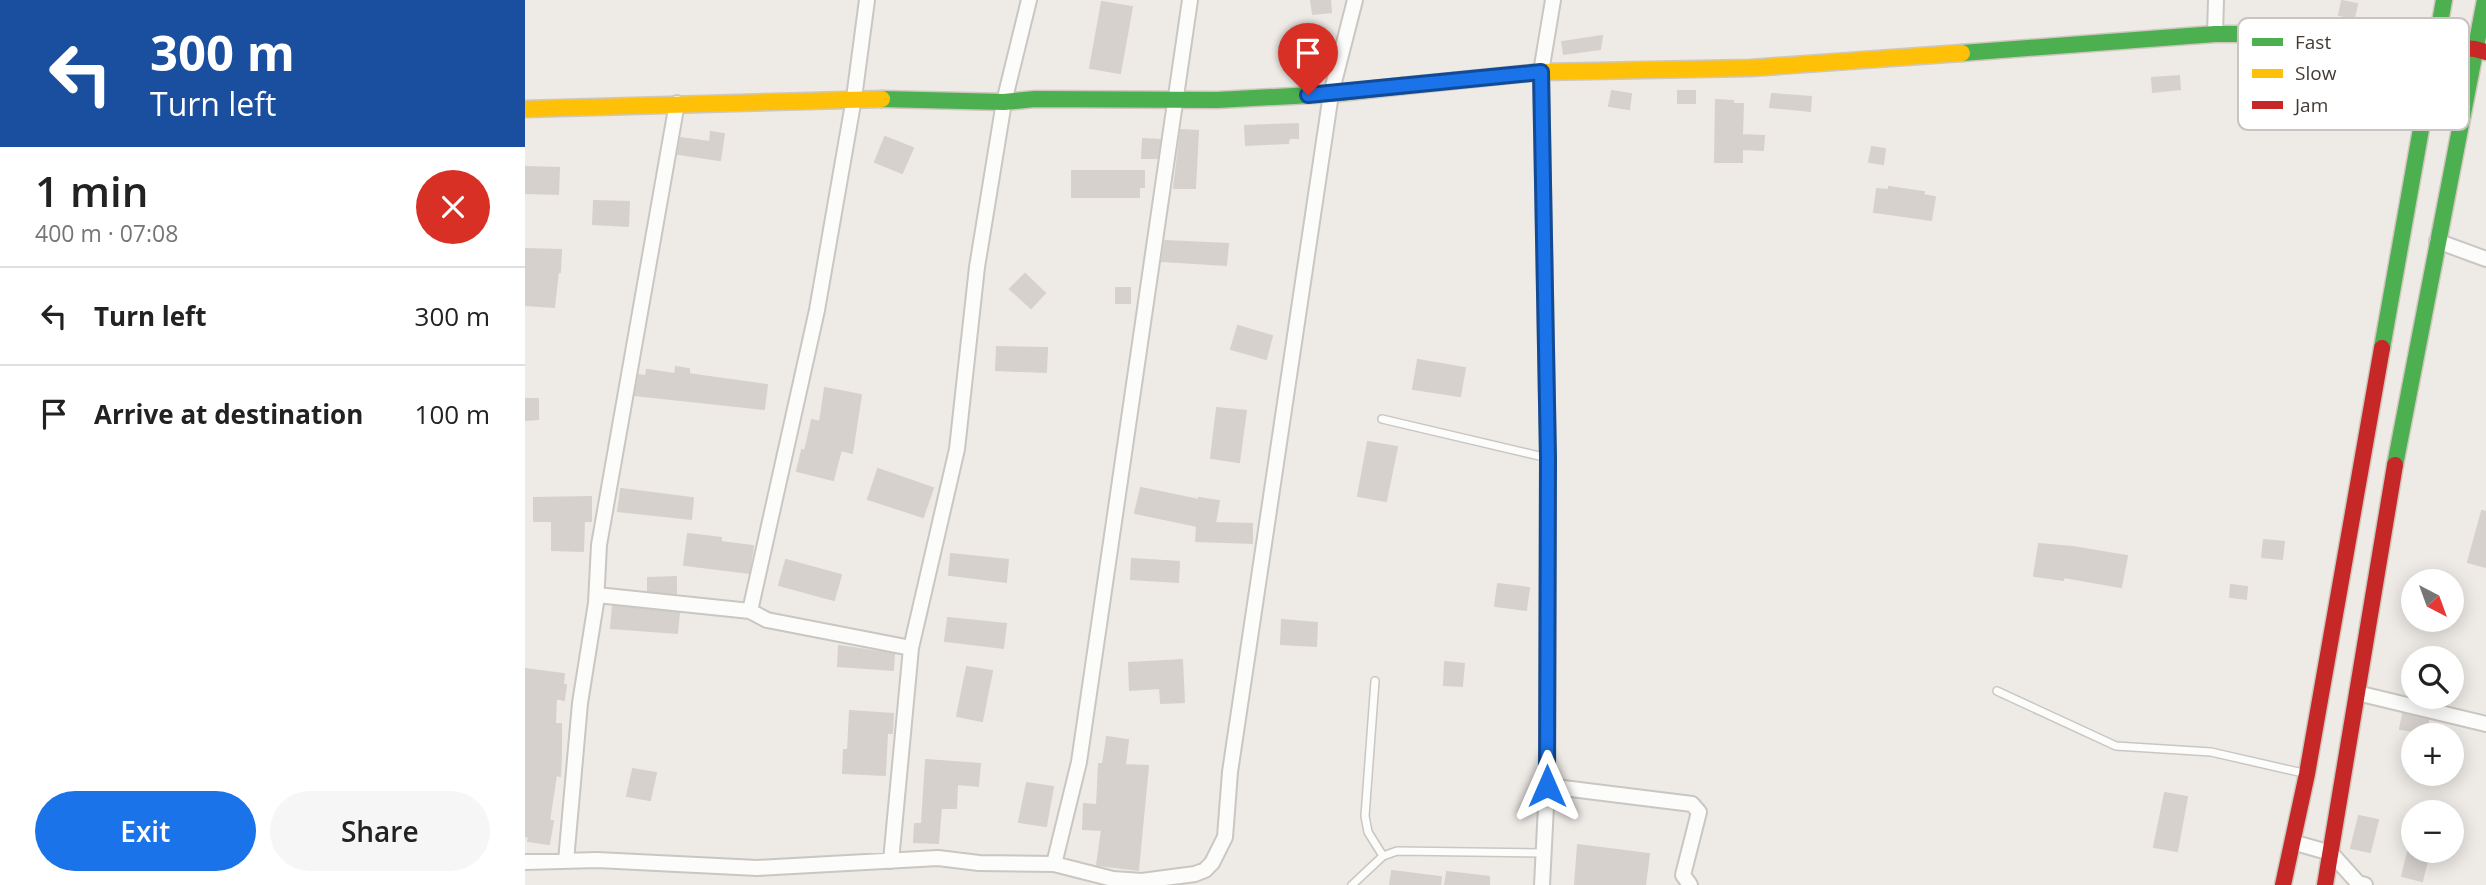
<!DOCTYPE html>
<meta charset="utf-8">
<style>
:root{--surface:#fff;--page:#f6f6f6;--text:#222;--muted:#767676;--line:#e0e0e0;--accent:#1a73e8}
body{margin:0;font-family:"Open Sans",sans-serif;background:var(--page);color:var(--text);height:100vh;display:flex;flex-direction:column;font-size:26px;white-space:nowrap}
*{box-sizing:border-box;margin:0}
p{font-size:23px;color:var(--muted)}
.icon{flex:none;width:38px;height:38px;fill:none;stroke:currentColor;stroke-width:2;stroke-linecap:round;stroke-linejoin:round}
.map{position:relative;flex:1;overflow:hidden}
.sheet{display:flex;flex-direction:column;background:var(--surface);width:525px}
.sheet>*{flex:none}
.guide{background:#1a4fa0;color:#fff;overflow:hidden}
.needle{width:46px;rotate:139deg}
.fabs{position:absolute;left:1876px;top:569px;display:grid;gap:14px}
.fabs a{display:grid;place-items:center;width:63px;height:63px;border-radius:50%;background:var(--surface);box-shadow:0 4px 18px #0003;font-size:35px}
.pin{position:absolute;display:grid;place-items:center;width:60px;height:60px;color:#fff;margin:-72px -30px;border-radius:50% 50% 50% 0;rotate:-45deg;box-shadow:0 0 7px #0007}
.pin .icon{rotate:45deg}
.me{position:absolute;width:77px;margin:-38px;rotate:0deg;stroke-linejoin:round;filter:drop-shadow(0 0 5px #0008)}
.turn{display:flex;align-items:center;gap:24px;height:147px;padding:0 35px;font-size:32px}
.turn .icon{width:91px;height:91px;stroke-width:2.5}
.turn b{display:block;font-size:49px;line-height:60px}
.round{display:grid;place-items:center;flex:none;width:74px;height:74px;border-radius:37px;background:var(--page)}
.summary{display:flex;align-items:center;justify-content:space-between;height:119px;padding:0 35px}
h1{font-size:42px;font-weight:600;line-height:52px}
.cta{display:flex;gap:14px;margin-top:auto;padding:14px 35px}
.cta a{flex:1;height:80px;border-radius:42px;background:var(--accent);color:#fff;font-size:28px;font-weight:600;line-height:80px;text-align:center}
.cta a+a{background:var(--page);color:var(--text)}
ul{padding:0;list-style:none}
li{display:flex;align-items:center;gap:21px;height:98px;padding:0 35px;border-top:2px solid var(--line)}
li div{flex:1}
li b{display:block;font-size:26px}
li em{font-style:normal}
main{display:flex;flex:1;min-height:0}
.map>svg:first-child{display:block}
.building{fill:#d6d1cd;stroke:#d6d1cc;stroke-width:2}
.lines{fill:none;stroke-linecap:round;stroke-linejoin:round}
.lane-casing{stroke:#cac6c2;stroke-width:10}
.street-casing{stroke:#cac6c2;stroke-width:18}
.fast-casing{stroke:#cfc7be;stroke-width:19}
.slow-casing{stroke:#cfc7be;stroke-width:19}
.jam-casing{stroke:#cfc7be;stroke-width:19}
.lane{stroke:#fcfcfb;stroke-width:7}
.street{stroke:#fcfcfb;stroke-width:14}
.fast{stroke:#4caf50;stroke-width:16}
.slow{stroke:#ffc107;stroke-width:16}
.jam{stroke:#c62828;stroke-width:16}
.route-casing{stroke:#114b97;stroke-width:18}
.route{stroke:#1a73e8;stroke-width:12}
.key{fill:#fff;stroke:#c7c4c2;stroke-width:2}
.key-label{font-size:19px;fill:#433a33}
</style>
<main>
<section class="sheet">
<div class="guide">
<div class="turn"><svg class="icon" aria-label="left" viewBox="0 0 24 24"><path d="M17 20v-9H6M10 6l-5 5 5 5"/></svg><div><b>300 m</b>Turn left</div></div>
</div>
<div class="summary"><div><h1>1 min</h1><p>400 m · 07:08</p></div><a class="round" style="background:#d93025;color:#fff"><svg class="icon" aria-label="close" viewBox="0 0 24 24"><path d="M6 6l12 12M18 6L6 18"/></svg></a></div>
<ul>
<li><svg class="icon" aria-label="left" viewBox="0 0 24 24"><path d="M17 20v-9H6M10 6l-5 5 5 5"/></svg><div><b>Turn left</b></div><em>300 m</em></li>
<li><svg class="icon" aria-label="arrive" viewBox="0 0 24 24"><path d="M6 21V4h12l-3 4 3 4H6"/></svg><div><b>Arrive at destination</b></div><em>100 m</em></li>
</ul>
<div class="cta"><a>Exit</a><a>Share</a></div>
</section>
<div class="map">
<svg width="1961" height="885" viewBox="0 0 1961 885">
<rect width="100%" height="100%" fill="#eeeae6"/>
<path class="building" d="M786,0H805L806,12L788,14Z
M1817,1L1832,4L1829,18L1814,15Z
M577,2L607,7L595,73L565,68Z
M1077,36L1075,49L1039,54L1037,42Z
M777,48L793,52L790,68L773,64Z
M1654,76L1655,89L1628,92L1627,78Z
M1087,91L1106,94L1104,109L1084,106Z
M1153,91H1170V103H1153Z
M1247,94L1286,97L1285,111L1245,107Z
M1191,100L1208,101V104H1218L1217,135L1239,136L1238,150L1217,149V162H1190Z
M773,124V138H764L763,143L721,145L720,126Z
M656,130L673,131L670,188H649Z
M186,132L199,134L195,160L153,154L156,138L185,142Z
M360,137L388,148L377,173L350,162Z
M618,139L635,140L632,158H617Z
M1347,147L1360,149L1358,164L1344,162Z
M0,167L34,168L33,194L0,193Z
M547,171H619V187H614V197H547Z
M1364,187L1399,192L1398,195L1410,197L1406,220L1349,212L1352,189L1364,190Z
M69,201L104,202L103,226L68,224Z
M640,241L703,244L701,265L637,261Z
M0,249L36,250L35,272H33L29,307L0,305Z
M500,274L520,293L506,308L485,289Z
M591,288H605V303H591Z
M713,326L747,336L741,359L706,349Z
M472,347L522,348L521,372L471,370Z
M893,360L940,368L935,396L888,389Z
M151,367L164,369V374L177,376L242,385L239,409L110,395L114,375L121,376L122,370L150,374Z
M300,388L336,395L327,453L316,450L308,480L272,471L277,450L280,451L287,420L295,422Z
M0,399H13V419L0,420Z
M692,408L721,411L714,462L686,458Z
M843,442L872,447L861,501L833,496Z
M353,469L408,488L398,517L343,499Z
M616,488L674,500V498L694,501L690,523L727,524V543L671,541L672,526L610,513Z
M96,489L168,498L166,519L93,511Z
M66,497V521H59L58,551L27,550V521H9V498Z
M1957,511L1961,512V567L1943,562Z
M163,534L196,538V542L228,546L224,573L159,565Z
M1739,540L1759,542L1757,559L1737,557Z
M1514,544L1548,547L1602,556L1596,587L1539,577L1538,580L1509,576Z
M426,554L483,560L481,582L424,575Z
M607,559L654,562L653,582L606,579Z
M261,560L316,575L309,600L254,585Z
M151,577V594L123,591V578Z
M973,584L1004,588L1001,610L970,606Z
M1706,585L1722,587L1721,599L1705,597Z
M88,606L154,613L152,633L86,628Z
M423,618L481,624L478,648L420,641Z
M757,620L792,623L791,646L756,644Z
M314,646L369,654L368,670L313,666Z
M657,660L659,702L636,703L635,688L605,690L604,663Z
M920,662L939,664L937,686L919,685Z
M442,667L467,671L457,721L432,716Z
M0,669L39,674L38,685H41L39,700L31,698L30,724H36V757L35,776L31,775L24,821H28L24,844L3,841L4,837L0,836Z
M325,711L368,714L367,733H362L360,775L318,773L319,750H323Z
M1878,714L1903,720L1901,733L1875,729Z
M582,737L603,740L600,765L623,766L613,870L572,865L577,830L558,829L559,804L572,805L574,764H578Z
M401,760L455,764L453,786L432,784L431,808H416L413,843L389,842L390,824H397Z
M108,769L131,773L125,800L102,796Z
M502,783L528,787L521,826L494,822Z
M1640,793L1662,797L1652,851L1629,847Z
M1834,816L1853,820L1845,852L1826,848Z
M1053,845L1124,854L1120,885H1050Z
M1883,852L1903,857L1897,881L1877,876Z
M867,871L916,877L915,885H865Z
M922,872L964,877V885H920Z"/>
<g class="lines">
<g class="lane-casing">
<path id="lane" d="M857,419L1023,458
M850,681L840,816L843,832L858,856
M1472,691L1591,746L1686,752L1778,773
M827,885L858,856L872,851L1018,853"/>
</g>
<g class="street-casing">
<path id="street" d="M1690,34L1691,0
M1912,241L1961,259
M72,595L225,611L242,620L386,648
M225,611L292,310L329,98L342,0
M1832,693L1961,724
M1022,786L1167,804L1174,812L1158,875L1165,885
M1767,842L1806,853L1833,883L1840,885
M41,861L55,703L71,603L74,545L152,103
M366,861L386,648L432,449L452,267L479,102L504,0
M0,862L72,860L232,868L413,858L454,863L529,864L588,879L617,881L670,874L680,870L687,863L700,837L705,772L806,94L830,0
M529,864L554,762L665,0
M1017,885L1022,786L1023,458L1016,72L1028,0"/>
</g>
<g class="fast-casing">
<path id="fast" d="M1437,53L1690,34H1740
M357,99L479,102L510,99L692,100L806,94L878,86
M1857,348L1919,0
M1870,465L1960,0"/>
</g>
<g class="slow-casing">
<path id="slow" d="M878,86L1016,72L1225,68L1437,53
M0,109L357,99"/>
</g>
<g class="jam-casing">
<path id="jam" d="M1740,34H1783L1950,49L1961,52
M1758,885L1782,774L1857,348
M1800,885L1870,465"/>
</g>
<use href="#lane" class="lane"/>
<use href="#street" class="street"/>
<use href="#fast" class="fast"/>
<use href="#slow" class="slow"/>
<use href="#jam" class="jam"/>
</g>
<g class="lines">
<g class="route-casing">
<path id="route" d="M783,95L1016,72L1023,458L1022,786"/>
</g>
<use href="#route" class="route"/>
</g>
<rect x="1713" y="18" width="231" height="112" rx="10" class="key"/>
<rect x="1727" y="38" width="31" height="8" fill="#4caf50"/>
<rect x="1727" y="69" width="31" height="9" fill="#ffc107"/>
<rect x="1727" y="101" width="31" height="8" fill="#c62828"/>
<g class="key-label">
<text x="1770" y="49">Fast</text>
<text x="1770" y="80">Slow</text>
<text x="1770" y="112">Jam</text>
</g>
</svg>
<div class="fabs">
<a><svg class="needle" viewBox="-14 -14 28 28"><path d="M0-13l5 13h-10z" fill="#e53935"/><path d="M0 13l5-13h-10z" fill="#767676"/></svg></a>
<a><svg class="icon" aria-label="search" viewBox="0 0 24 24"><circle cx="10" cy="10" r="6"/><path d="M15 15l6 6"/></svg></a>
<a>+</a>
<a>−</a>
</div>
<div class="pin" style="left:783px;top:95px;background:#d93025"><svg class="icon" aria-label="arrive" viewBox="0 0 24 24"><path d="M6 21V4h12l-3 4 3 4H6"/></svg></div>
<svg class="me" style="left:1022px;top:786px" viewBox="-20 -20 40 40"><path d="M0-17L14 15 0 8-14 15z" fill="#1a73e8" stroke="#fff" stroke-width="4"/></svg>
</div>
</main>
